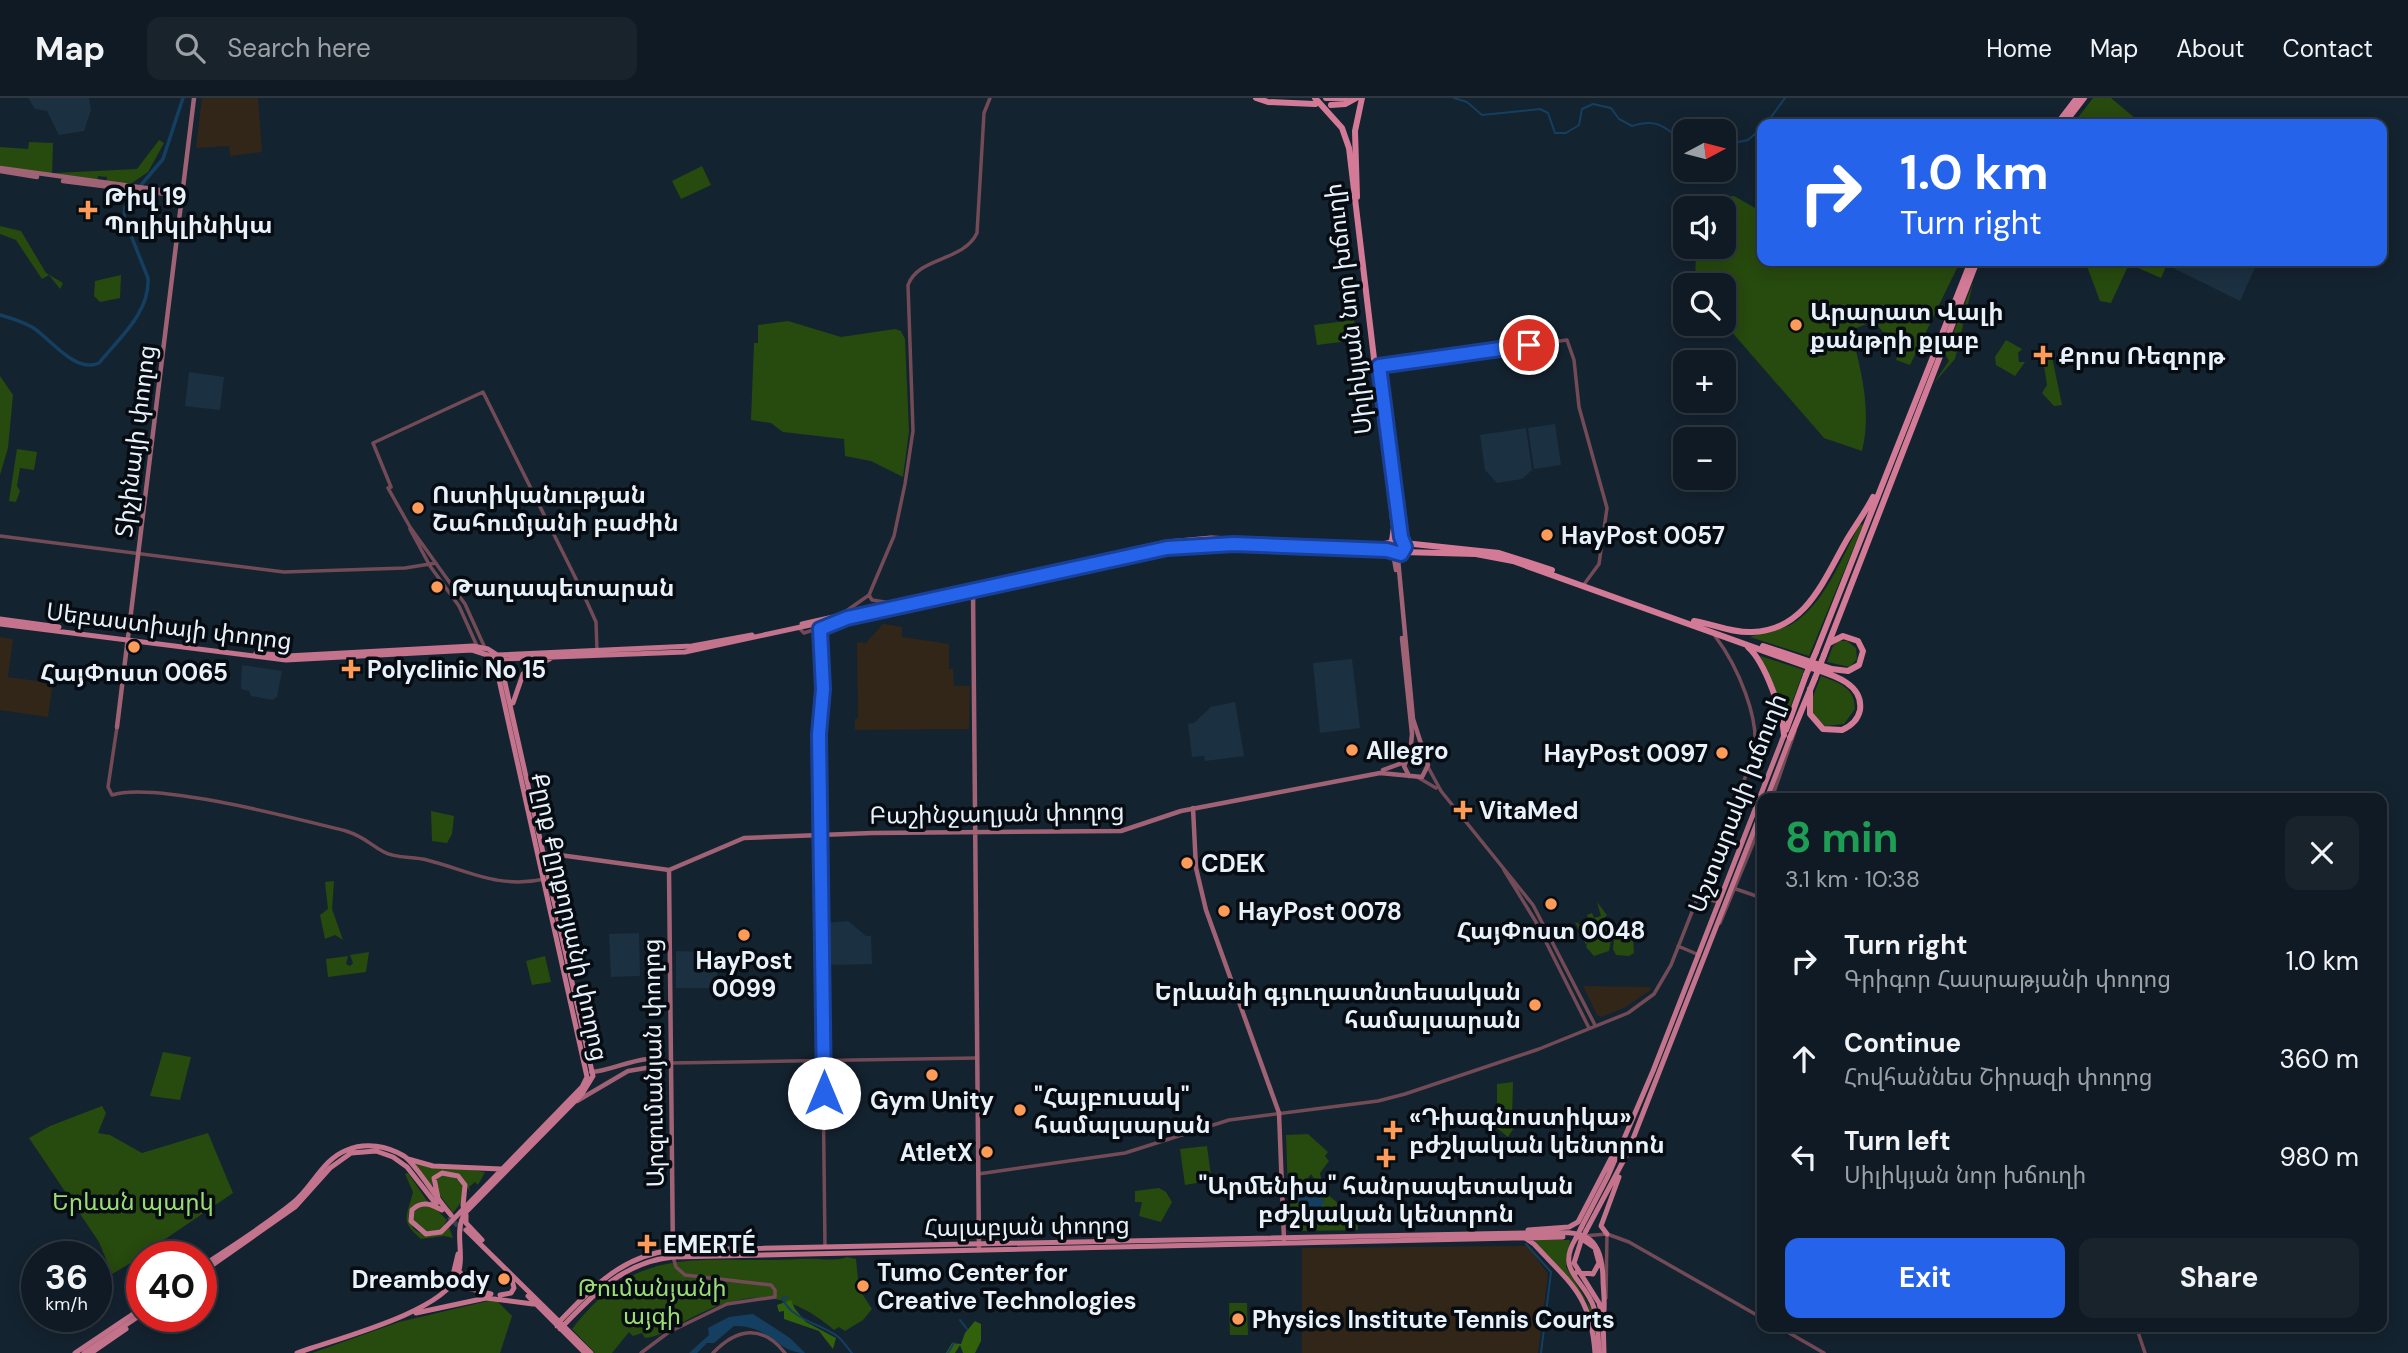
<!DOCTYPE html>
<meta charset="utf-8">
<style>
:root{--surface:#0f1a24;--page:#18232c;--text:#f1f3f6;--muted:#9ba1a6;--line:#2f3841;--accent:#2563eb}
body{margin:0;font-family:"DM Sans","Noto Sans Armenian",sans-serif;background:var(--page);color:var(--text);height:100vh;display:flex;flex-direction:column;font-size:26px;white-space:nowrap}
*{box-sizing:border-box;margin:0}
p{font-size:23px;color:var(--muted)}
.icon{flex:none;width:38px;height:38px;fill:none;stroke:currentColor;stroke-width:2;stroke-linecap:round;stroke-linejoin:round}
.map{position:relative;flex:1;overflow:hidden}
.sheet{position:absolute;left:1757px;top:695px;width:630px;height:539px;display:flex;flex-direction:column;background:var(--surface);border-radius:14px;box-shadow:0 4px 18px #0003,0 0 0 2px var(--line)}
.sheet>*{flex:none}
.banner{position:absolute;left:1757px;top:21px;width:630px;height:147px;border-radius:14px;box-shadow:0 4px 18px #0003,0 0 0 2px var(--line);background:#2563eb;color:#fff;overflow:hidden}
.needle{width:46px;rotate:83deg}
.tools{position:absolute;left:1673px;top:21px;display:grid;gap:14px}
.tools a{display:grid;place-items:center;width:63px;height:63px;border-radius:14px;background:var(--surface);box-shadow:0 4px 18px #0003,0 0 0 2px var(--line);font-size:35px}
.speed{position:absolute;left:21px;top:1143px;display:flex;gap:14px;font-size:35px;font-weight:700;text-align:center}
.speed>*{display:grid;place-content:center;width:91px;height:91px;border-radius:50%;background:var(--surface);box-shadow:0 4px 18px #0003,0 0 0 2px var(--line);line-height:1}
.speed small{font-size:18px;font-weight:400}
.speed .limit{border:10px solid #d22;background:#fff;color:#111}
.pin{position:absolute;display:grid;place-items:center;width:60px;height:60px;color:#fff;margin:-30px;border:4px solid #fff;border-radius:50%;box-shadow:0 2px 7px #0007}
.me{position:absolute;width:77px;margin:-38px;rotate:0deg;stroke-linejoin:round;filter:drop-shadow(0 0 5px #0008)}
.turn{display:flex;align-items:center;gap:24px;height:147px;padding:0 28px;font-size:32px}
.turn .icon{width:91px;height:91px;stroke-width:2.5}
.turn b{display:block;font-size:49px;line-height:60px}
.round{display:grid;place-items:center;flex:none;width:74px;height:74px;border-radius:14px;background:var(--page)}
.headline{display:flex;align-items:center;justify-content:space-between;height:119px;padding:0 28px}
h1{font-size:42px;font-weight:700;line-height:52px;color:#1e9e55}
.action{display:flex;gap:14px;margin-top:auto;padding:14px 28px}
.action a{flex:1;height:80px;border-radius:14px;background:var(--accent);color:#fff;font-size:28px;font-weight:700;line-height:80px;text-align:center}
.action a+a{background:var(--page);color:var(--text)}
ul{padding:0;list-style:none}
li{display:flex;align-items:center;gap:21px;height:98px;padding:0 28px}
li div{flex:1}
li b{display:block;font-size:26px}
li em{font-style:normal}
header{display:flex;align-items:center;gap:42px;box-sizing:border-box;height:98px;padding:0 35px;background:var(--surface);border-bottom:2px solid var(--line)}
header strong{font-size:33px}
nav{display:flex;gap:38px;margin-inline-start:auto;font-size:24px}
.search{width:490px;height:63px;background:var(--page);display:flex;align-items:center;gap:18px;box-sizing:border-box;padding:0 24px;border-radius:14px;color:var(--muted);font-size:26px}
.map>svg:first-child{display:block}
.built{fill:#1b3041}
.industrial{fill:#322618}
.green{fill:#274a0e}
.forest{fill:#32610b}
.water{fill:#143f60}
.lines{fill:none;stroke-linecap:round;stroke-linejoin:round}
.stream{stroke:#143f60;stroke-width:2}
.canal{stroke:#143f60;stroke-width:3.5}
.primary-tunnel{stroke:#34424e;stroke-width:5;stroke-dasharray:5 2.5;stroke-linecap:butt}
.tertiary{stroke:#734b57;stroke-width:3.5}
.secondary{stroke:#a06275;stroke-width:4.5}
.primary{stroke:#c3738c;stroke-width:5}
.trunk{stroke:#d37b96;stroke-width:6}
.primary-bridge{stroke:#c3738c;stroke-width:5}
.trunk-bridge{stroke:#d37b96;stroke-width:6}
.route-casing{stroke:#184099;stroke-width:18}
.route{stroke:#2563eb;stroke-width:12}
.poi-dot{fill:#fe9b58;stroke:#060c11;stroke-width:2.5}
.labels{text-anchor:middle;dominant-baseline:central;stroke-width:7;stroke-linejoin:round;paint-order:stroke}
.poi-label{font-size:24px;font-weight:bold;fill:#e9f2fb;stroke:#060c11;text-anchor:start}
.street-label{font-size:24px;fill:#e9f2fb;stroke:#060c11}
.park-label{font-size:24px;fill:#9bdd74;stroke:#060c11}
</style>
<header>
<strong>Map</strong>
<div class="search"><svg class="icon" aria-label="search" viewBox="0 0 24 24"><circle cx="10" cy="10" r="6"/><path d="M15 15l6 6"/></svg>Search here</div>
<nav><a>Home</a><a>Map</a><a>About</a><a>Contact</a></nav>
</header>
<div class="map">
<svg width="2408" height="1255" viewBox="0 0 2408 1255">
<rect width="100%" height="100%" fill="#142330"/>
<path class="built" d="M28,0H89L91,12L84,33L59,37L47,13L35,11Z
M2159,163H2258L2240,203Z
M189,274L224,279L220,312L185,308Z
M1555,326L1561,367L1534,371L1528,330Z
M1526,330L1532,372L1522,381L1497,385L1485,372L1480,337Z
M1352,561L1360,630L1320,635L1313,565Z
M242,567L282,573L277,599L273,602L251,598L249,593L241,591Z
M1235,604L1244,658L1205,663L1204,658L1192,659L1188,626L1194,625L1211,609Z
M848,823L866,838H871L872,866L826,867L825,825Z
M639,835L640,878L611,879L609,836Z
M676,853L717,854V890H676Z"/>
<path class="industrial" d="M202,0H258L262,54L230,58L229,48L196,50Z
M883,526L902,529V539L949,546V571H953L954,588H970L969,631L855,632V621L858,620L857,544L866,545Z
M0,539L13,541L8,579L53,585L48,619L0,612Z
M1583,888L1649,889L1652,891L1624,910L1601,919L1597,917Z
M1528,1148L1548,1176L1538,1255H1302V1150Z"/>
<path class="green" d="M2093,0H2111L2142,26H2073Z
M159,42L164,45L148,74L129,87L106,86L107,79L98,78L97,85L55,80V75L137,71Z
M29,44L53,45L52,79L0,69V49L28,51Z
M702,68L711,87L681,101L672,83Z
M1734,98L1762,114V163H1944L1957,170L1910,267L1896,262L1899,254L1874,223L1851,232C1861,273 1872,311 1862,353L1824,340L1724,225V187H1695L1696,149H1724V110H1707L1711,101Z
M0,128L21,133L46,175L63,185L60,191L49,177L42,181L16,142L0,136Z
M2085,163H2161L2167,166L2161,180L2129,166L2111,205L2100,203Z
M121,177L120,200L100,204L94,198L95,183Z
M1973,185L1955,261L1933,286L1949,263L1945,256Z
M1354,222L1357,242L1317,247L1314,227Z
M788,223L841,239L895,231L901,233L905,241L909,333L903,379L871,363L845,358L844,341L783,334L771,325L751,322L754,245H758V227Z
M2006,242L2022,251L2018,255L2019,264H2025L2015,278L1996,267L1995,259Z
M2052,259L2062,307L2054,308L2042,295L2047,287L2043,261Z
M0,278L13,297L8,350L0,377Z
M17,351L37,354L34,372L20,370L17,388L20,393L16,404L9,403Z
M1860,426L1863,427L1809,558L1750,539C1763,534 1779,533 1792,526C1825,506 1842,458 1860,426Z
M1839,543H1847L1856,550L1857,561L1850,569L1827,564L1833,548Z
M1760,558L1804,572L1787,618H1785Z
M1821,578C1839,585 1855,589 1855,611L1844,626L1825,628L1813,617L1812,601Z
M431,713L454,718L452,736L447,745L432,743Z
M334,783L332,811L343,842L335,837L325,841L320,817L328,811L325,784Z
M1597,804L1607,817L1589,838L1602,824L1613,831L1609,853L1594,858L1586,849L1590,838L1586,847L1575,824L1592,831L1587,817L1592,815L1594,820L1601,818Z
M1622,825L1633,839L1634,855L1629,858L1616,857L1613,851L1615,831Z
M369,854L366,874L328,879L326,861L348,858L346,866L350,868L353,865L350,857Z
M545,858L551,884L532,887L526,863Z
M163,954L191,959L180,1002L150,998Z
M1513,984L1512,1018L1520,1021L1508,1039L1497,1030V986Z
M102,1008L106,1015L98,1035L110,1037L142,1055L208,1035L233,1095L158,1146L161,1151L151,1158H142V1165L138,1168L134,1163L112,1176L99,1144L29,1040L50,1028Z
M1308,1036L1328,1054L1325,1058L1329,1063L1320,1075L1321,1081L1315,1082L1311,1076L1308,1080L1358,1122V1132L1301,1133L1289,1125L1286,1037Z
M1207,1048L1211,1078L1203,1079V1084L1185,1087L1180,1051Z
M412,1064L485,1074L478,1087L475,1084L469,1089L470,1094L462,1080L445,1073L433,1079L432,1090Z
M408,1075L428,1104H420L409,1115L413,1130C425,1141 437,1140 449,1129L453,1140L444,1138L421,1141C399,1122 407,1119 413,1094L405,1076Z
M442,1076C458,1080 463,1082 465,1099L453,1115L439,1096L436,1082Z
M1159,1090L1166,1094L1172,1104L1161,1124L1139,1118L1142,1104H1135V1093Z
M422,1107L434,1109L447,1122L441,1132L424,1134L413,1123L414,1114Z
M1534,1142H1570L1566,1169L1594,1215L1597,1245L1587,1204Z
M847,1159L856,1161L859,1191L872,1211L863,1222L845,1233L839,1229L834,1232C785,1190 744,1192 689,1221C674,1229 662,1238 645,1240L642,1235L633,1238L629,1234L612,1255H595L572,1231C642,1141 699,1167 801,1161C814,1160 837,1164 847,1159Z
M488,1203H497L512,1218L500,1255H312L399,1224Z
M1229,1205H1247L1248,1237H1230Z"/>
<path class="forest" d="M791,1202L795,1211L806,1224L836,1240L833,1251L819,1233L784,1221V1213L779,1214L777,1207Z
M975,1223L981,1226V1243L975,1255H963L960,1247L955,1255H946L952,1245L961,1246L965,1235Z"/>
<path class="water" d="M1303,1084L1310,1086V1092L1317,1093L1318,1100L1325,1101L1320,1113L1305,1114L1302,1106L1295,1104L1296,1091Z
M753,1216L790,1240L805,1255C777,1255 770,1227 734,1228L714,1245H707L697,1255H689L709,1237L708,1230L729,1219Z"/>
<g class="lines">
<path class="stream" d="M1454,0L1467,4L1482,17L1540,11L1548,15L1555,35H1566L1579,27L1582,11L1593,6L1611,10L1619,21L1632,28C1658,20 1665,29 1685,45
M1766,26L1785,0
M1724,47L1748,42L1762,30
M1526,1146L1551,1174L1541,1255
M788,1199L782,1200C792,1222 819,1225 837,1238C843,1242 847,1250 852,1255
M960,1222L967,1231
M948,1255L954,1245"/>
<path class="canal" d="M141,87L163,61L183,0
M0,217C11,220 22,224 32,229C50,240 75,276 99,265C119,240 150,215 148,180L124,120L125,109L131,99"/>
<path class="primary-tunnel" d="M449,1119L464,1134"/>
<path class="tertiary" d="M1379,268L1567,242L1574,262L1579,309L1607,410L1599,466L1585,485
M410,431L430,468L459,508L477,548
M0,438L284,474L405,470L436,465
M869,497L872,502L891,505
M842,516L869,497L894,438L905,386L913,333L908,187C919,158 963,164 977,135L984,15L990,0
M799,530L804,535L846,521
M820,532L823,591L819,636L825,1149
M485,550L465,506L410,429L388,390L391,389L373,345L483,294L582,493L596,524L597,552
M117,629L108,689L112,697C154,683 298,721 346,733C365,739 369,746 384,754C396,761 414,758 427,762C470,773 498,791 545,781
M1428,669L1441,693L1533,807L1595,927
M1419,680L1436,690
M1772,700L1795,633
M1504,772L1536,824L1589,930
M1736,791L1762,800
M1699,799L1718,804
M1720,825L1762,724
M1678,848L1699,857
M671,965L977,960
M978,1076L1125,1055L1229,1022L1378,1003L1405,996L1539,951L1628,915L1654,896L1671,867L1754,657C1761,621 1737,567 1715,538
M1583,1138L1607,1136L1629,1144L1762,1220
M1606,1200L1607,1136
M1777,1228L1824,1255
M2136,1228L2145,1255
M641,1255L669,1234L727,1206L775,1199V1192L771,1187L685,1177L676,1169L673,1159
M713,1255C737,1230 762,1226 785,1255"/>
<path class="secondary" d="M0,70L182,95
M0,73L37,79
M63,83L182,98
M1393,455L1396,472
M973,492L979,1152
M1402,540L1412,636L1410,657
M117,629L194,0
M1383,672L1405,664
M1409,678L1404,668L1408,659L1417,656L1425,660
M1193,710L1196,770L1206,812L1279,1015L1284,1142
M545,755L669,772L744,740L872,735L1121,733L1181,713L1380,675L1422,679L1428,667L1413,621L1398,461L1401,456
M669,772L673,1159
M591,974C615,973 647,952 670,965
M577,1003L628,973L670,966"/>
<path class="primary" d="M1374,448L1391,444
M0,521L59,529
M0,526L286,562L472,552L500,561L685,554L1167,450L1257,447L1390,453
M802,526L1167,444L1211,440L1332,446
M256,555L287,558L473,548L488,551L499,558L593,978L582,996L465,1115C453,1134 466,1158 457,1178C441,1215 335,1241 297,1255
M497,557L692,548L752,537
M513,605L523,576L551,560
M1767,700L1790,640
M408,1061L433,1068L501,1071
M438,1100L434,1080L442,1075L458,1078L465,1087L463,1108
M442,1112C431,1106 422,1102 412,1112L411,1123L426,1136L441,1134L582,989L587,979L494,559
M466,1117V1125L482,1142
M1581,1130L1608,1078L1653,973L1784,637
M466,1132L591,1255
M1528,1132L1569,1129L1578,1124L1619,1045
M1586,1133L1627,1056L1762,712
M1607,1136L1601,1128L1619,1079
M1525,1140L1534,1146C1571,1186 1591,1198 1595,1255
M1576,1140C1555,1174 1585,1181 1594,1210C1599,1225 1598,1240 1599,1255
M1581,1143L1574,1165L1599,1205L1603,1220L1604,1255
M201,1169C232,1148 265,1128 294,1104C313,1088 323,1061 347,1052C366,1044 387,1048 404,1058C416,1066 437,1102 451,1117
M460,1174L467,1190L491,1196
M1577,1174L1593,1176L1599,1165L1595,1150L1579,1139
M201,1175L295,1109L330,1070L351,1055L376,1053L393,1059L407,1069L436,1106
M443,1191L453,1177L458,1156
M500,1197L511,1195L514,1190L512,1182
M528,1198L585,1255
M416,1215L486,1200L533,1206
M557,1228H563C596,1194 624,1164 673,1159L1563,1139
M560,1231L559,1224C593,1189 622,1158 672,1152L1524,1135C1569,1136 1602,1123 1603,1181C1603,1193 1606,1207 1603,1220
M75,1255L142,1210
M84,1255L142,1216
M91,1255L126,1231"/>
<path class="trunk" d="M1256,0L1268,4L1315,6
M1315,0L1342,30L1349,50L1394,429L1392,443
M1326,0H1346
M1331,7L1345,6L1356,0
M2057,26L2077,0
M2064,26L2084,0
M1357,99L1355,33L1362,0
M1381,282L1402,443
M1389 449a8 8 0 1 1 16 0a8 8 0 1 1-16 0Z
M1404,445L1499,455L1552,472
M1403,454L1476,456L1513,463L1803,567C1824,575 1864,582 1860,612C1858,622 1851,628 1842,632L1823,631L1810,616V591
M1694,523C1714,526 1731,535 1752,534C1804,533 1823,484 1845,445C1854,429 1865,415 1873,399
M1763,548L1832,571L1848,573L1859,567L1863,553L1858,543L1843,538L1829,545
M1748,549C1765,564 1783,615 1784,637
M1816,554L1971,163
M1824,557L1977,163
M1786,632L1806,577
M1790,640L1815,580"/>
<path class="primary-bridge" d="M1576,1140L1581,1130
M1581,1143L1586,1133"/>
<path class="trunk-bridge" d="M1806,577L1816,554
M1815,580L1824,557"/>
</g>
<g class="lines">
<g class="route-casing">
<path id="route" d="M824,995L819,636L823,591L820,531L847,520L1167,450L1234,446L1387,452L1401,456L1405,449L1401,439L1379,268L1529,247"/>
</g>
<use href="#route" class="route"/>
</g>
<g class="poi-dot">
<path d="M84.5 101.5h7v7h7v7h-7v7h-7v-7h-7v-7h7z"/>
<circle cx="1796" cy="227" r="7"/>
<path d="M2039.5 246.5h7v7h7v7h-7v7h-7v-7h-7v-7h7z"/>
<circle cx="418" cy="410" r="7"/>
<circle cx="1547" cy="437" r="7"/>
<circle cx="437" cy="489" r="7"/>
<circle cx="134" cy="549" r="7"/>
<path d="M347.5 560.5h7v7h7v7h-7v7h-7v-7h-7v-7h7z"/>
<circle cx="1352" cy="652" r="7"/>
<circle cx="1722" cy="655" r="7"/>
<path d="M1459.5 701.5h7v7h7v7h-7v7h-7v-7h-7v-7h7z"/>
<circle cx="1187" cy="765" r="7"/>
<circle cx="1551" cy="806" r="7"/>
<circle cx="1224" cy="813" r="7"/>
<circle cx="744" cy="837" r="7"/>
<circle cx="1535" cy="907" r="7"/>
<circle cx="932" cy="977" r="7"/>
<circle cx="1020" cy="1012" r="7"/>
<path d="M1389.5 1021.5h7v7h7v7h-7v7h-7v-7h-7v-7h7z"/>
<circle cx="987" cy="1054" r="7"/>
<path d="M1382.5 1049.5h7v7h7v7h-7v7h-7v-7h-7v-7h7z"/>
<path d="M643.5 1135.5h7v7h7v7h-7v7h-7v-7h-7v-7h7z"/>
<circle cx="504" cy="1181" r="7"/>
<circle cx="863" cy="1188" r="7"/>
<circle cx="1238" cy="1221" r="7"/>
</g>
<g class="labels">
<g class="poi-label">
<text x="104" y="98">Թիվ 19<tspan x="104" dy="28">Պոլիկլինիկա</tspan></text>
<text x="1810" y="213">Արարատ Վալի<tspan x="1810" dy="28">քանթրի քլաբ</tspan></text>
<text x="2059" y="257">Քրոս Ռեզորթ</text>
<text x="432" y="396">Ոստիկանության<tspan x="432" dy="28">Շահումյանի բաժին</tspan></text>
<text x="1561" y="437">HayPost 0057</text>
<text x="451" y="489">Թաղապետարան</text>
<text x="367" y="571">Polyclinic No 15</text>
<text x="134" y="574" text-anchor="middle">ՀայՓոստ 0065</text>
<text x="1366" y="652">Allegro</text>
<text x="1708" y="655" text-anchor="end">HayPost 0097</text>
<text x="1479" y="712">VitaMed</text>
<text x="1201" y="765">CDEK</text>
<text x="1238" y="813">HayPost 0078</text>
<text x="1551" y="832" text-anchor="middle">ՀայՓոստ 0048</text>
<text x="744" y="862" text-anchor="middle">HayPost<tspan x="744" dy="28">0099</tspan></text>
<text x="1521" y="893" text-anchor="end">Երևանի գյուղատնտեսական<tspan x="1521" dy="28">համալսարան</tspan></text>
<text x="1034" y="998">"Հայբուսակ"<tspan x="1034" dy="28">համալսարան</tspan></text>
<text x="932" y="1002" text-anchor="middle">Gym Unity</text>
<text x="1409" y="1018">«Դիագնոստիկա»<tspan x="1409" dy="28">բժշկական կենտրոն</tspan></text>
<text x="973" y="1054" text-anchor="end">AtletX</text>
<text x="1386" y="1087" text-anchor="middle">"Արմենիա" հանրապետական<tspan x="1386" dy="28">բժշկական կենտրոն</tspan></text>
<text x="663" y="1146">EMERTÉ</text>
<text x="877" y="1174">Tumo Center for<tspan x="877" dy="28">Creative Technologies</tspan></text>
<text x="490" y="1181" text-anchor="end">Dreambody</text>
<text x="1252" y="1221">Physics Institute Tennis Courts</text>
</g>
<g class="street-label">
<text transform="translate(1348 211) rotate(-97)">Սիլիկյան նոր խճուղի</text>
<text transform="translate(135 343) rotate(-83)">Տիչինայի փողոց</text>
<text transform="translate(169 528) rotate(7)">Սեբաստիայի փողոց</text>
<text transform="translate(1737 705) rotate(-69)">Աշտարակի խճուղի</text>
<text transform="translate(997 715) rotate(-1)">Բաշինջաղյան փողոց</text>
<text transform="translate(570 819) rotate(78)">Քըրք Քըրքորյանի փողոց</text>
<text transform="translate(653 965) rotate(-91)">Արզումանյան փողոց</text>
<text transform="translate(1027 1128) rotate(-1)">Հալաբյան փողոց</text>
</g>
<g class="park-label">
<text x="133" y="1103">Երևան պարկ</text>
<text x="652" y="1189">Թումանյանի<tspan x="652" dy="28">այգի</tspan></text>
</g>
</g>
</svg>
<div class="tools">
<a><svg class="needle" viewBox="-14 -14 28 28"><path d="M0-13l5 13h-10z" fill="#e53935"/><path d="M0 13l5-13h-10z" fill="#9ba1a6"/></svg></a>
<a><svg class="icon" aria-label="sound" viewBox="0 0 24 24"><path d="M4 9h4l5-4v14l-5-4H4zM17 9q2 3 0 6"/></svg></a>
<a><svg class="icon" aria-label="search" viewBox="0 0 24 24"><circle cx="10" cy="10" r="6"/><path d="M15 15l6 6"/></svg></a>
<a>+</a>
<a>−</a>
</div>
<div class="speed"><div>36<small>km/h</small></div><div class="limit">40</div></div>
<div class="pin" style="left:1529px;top:247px;background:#d93025"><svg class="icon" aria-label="arrive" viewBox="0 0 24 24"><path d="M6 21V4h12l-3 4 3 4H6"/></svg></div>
<svg class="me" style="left:824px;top:995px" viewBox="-20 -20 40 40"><circle r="19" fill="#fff"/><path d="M0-13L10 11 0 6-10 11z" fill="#2563eb"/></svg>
<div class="banner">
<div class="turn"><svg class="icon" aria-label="right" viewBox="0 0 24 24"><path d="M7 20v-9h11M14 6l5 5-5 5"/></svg><div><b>1.0 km</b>Turn right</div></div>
</div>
<section class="sheet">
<div class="headline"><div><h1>8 min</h1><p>3.1 km · 10:38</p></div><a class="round"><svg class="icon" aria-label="close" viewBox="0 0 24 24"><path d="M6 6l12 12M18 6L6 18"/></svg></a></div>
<ul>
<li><svg class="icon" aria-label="right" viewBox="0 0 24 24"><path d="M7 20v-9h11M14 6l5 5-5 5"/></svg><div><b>Turn right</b><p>Գրիգոր Հասրաթյանի փողոց</p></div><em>1.0 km</em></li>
<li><svg class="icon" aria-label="ahead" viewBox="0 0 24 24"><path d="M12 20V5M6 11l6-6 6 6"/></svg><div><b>Continue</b><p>Հովհաննես Շիրազի փողոց</p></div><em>360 m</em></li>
<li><svg class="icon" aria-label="left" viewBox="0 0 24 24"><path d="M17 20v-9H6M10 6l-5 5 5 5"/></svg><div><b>Turn left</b><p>Սիլիկյան նոր խճուղի</p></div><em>980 m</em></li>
</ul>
<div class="action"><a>Exit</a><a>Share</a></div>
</section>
</div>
